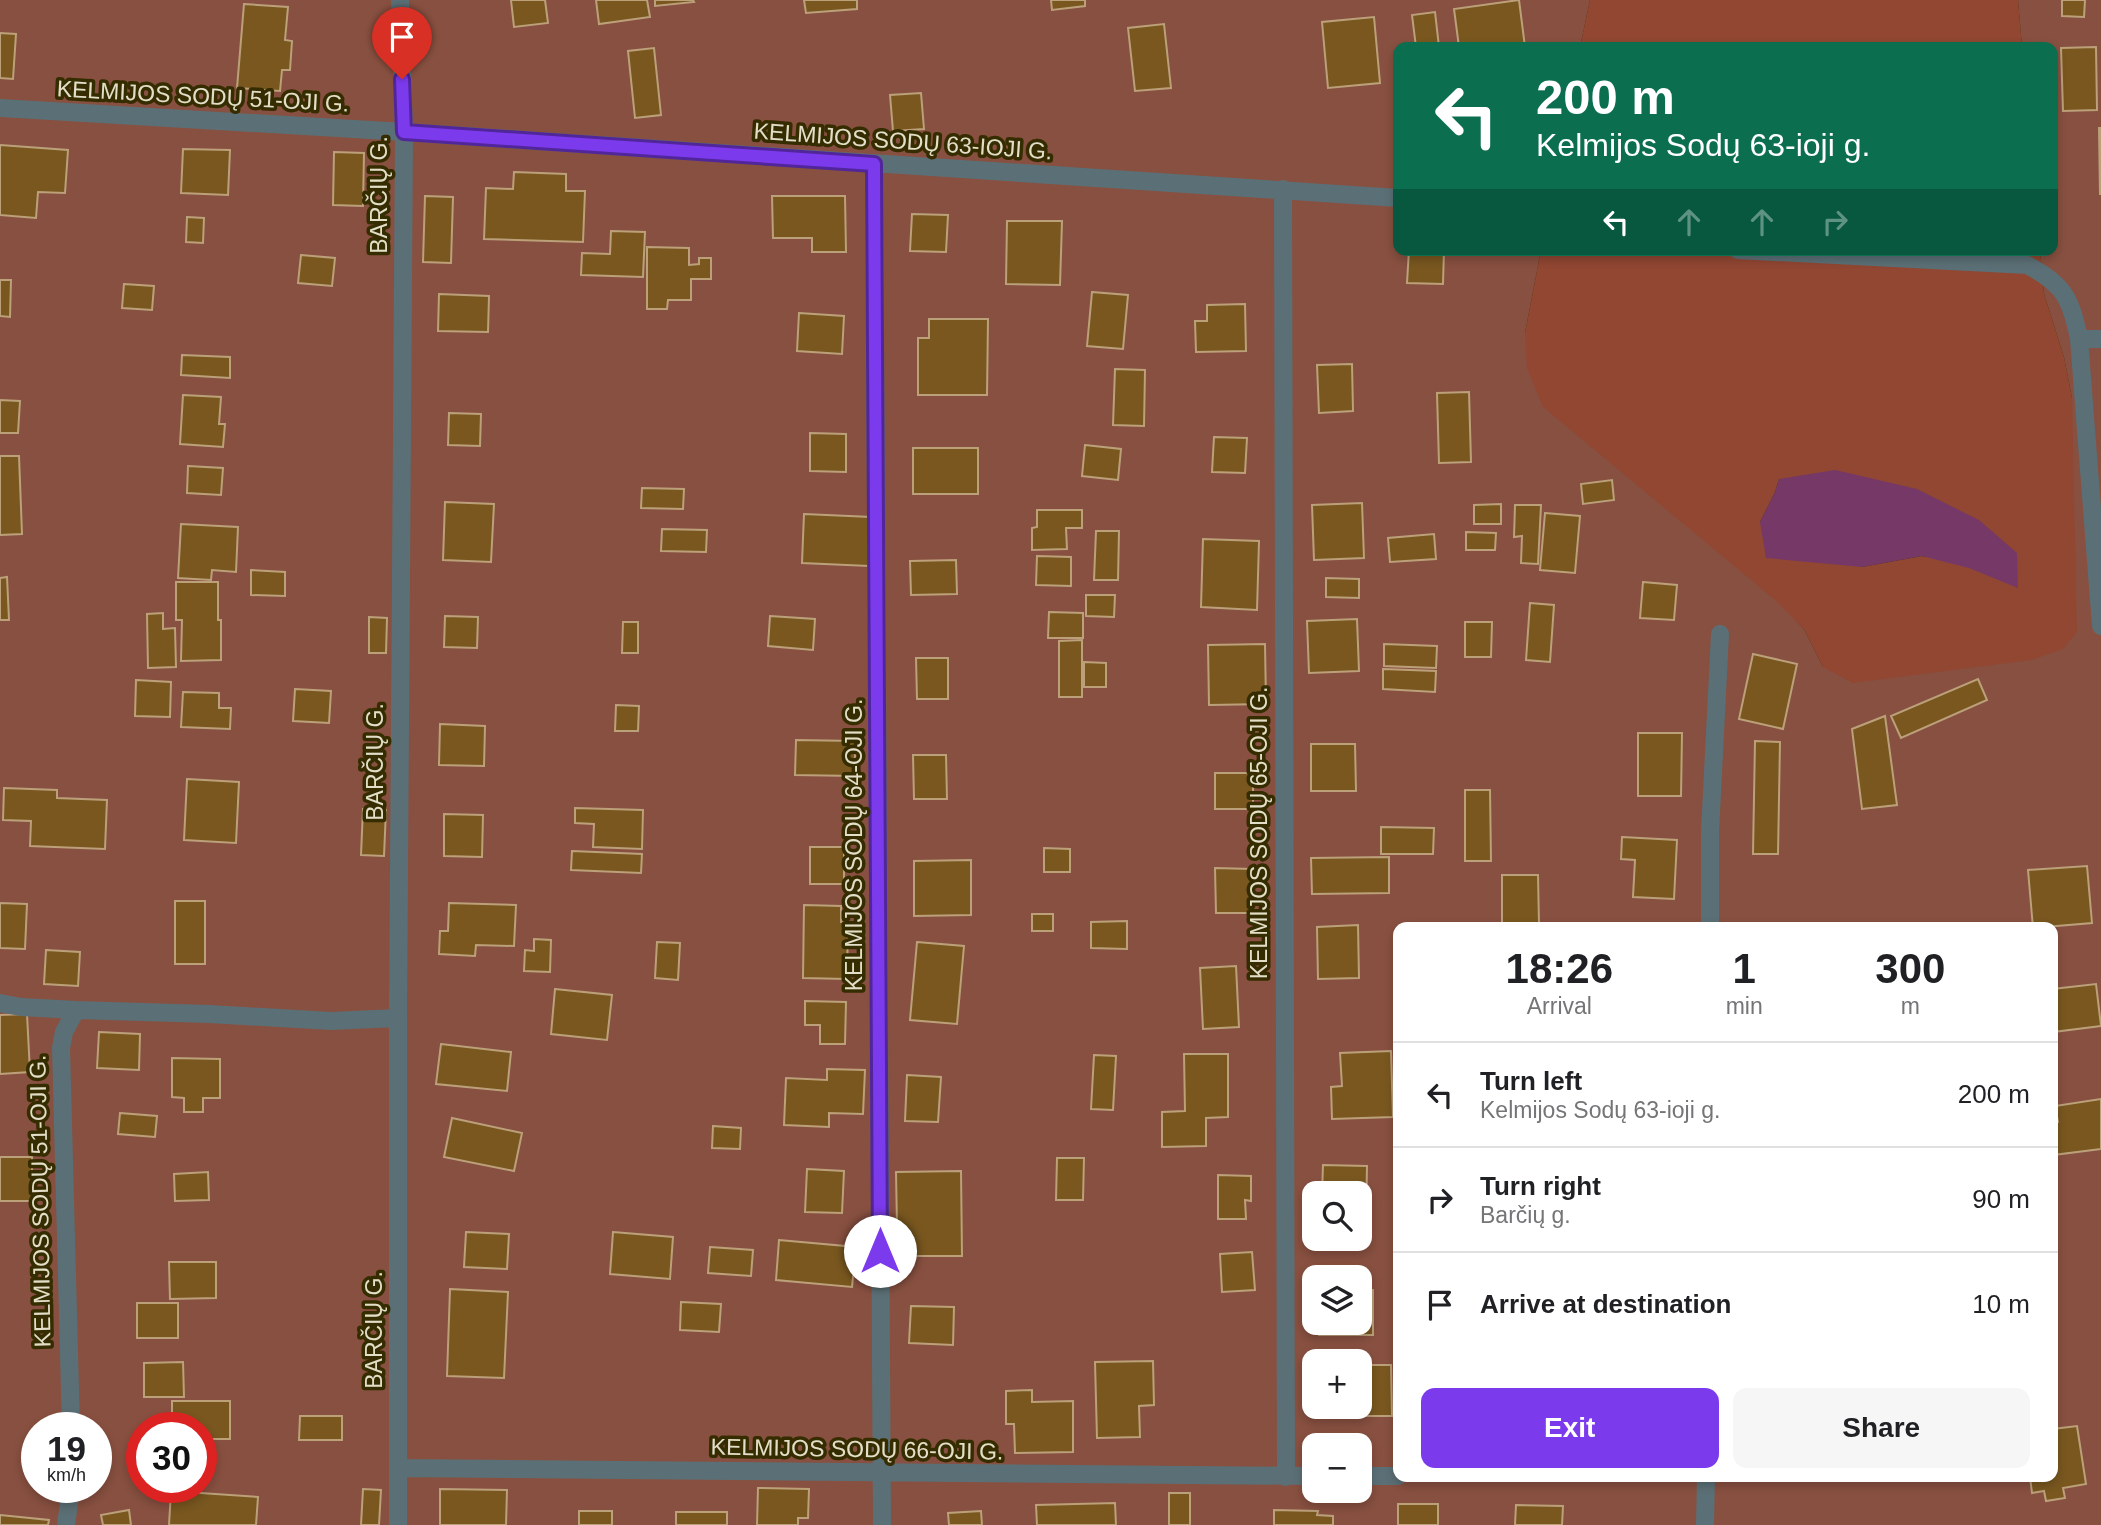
<!DOCTYPE html>
<meta charset="utf-8">
<style>
:root{--surface:#fff;--page:#f6f6f6;--text:#202124;--muted:#757577;--line:#e0e0e0;--accent:#7c3aed}
body{margin:0;font-family:Arial,sans-serif;background:var(--page);color:var(--text);height:100vh;display:flex;flex-direction:column;font-size:26px;white-space:nowrap}
*{box-sizing:border-box;margin:0}
p{font-size:23px;color:var(--muted)}
.icon{flex:none;width:38px;height:38px;fill:none;stroke:currentColor;stroke-width:2;stroke-linecap:round;stroke-linejoin:round}
.map{position:relative;flex:1;overflow:hidden}
.sheet{position:absolute;left:1393px;top:922px;width:665px;height:560px;display:flex;flex-direction:column;background:var(--surface);border-radius:14px;box-shadow:0 4px 10px #0003}
.sheet>*{flex:none}
.guide{position:absolute;left:1393px;top:42px;width:665px;height:214px;border-radius:14px;box-shadow:0 4px 10px #0003;background:#0b6e4f;color:#fff;overflow:hidden}
.controls{position:absolute;left:1302px;top:1181px;display:grid;gap:14px}
.controls a{display:grid;place-items:center;width:70px;height:70px;border-radius:14px;background:var(--surface);box-shadow:0 4px 10px #0003;font-size:35px}
.speed{position:absolute;left:21px;top:1412px;display:flex;gap:14px;font-size:35px;font-weight:700;text-align:center}
.speed>*{display:grid;place-content:center;width:91px;height:91px;border-radius:50%;background:var(--surface);box-shadow:0 4px 10px #0003;line-height:1}
.speed small{font-size:18px;font-weight:400}
.speed .limit{border:10px solid #d22;background:#fff;color:#111}
.pin{position:absolute;display:grid;place-items:center;width:60px;height:60px;color:#fff;margin:-72px -30px;border-radius:50% 50% 50% 0;rotate:-45deg;box-shadow:0 0 7px #0007}
.pin .icon{rotate:45deg}
.me{position:absolute;width:77px;margin:-38px;rotate:0deg;stroke-linejoin:round;filter:drop-shadow(0 0 5px #0008)}
.turn{display:flex;align-items:center;gap:24px;height:147px;padding:0 28px;font-size:32px}
.turn .icon{width:91px;height:91px;stroke-width:2.5}
.turn b{display:block;font-size:49px;line-height:60px}
.lanes{display:flex;align-items:center;height:66px;padding:0 28px;background:#0003;justify-content:center;gap:35px;direction:ltr}
.lanes .off{opacity:.35}
.eta{display:flex;justify-content:space-evenly;align-items:center;height:119px;text-align:center}
.eta b{font-size:42px;font-weight:700;line-height:49px}
.action{display:flex;gap:14px;margin-top:auto;padding:14px 28px}
.action a{flex:1;height:80px;border-radius:14px;background:var(--accent);color:#fff;font-size:28px;font-weight:700;line-height:80px;text-align:center}
.action a+a{background:var(--page);color:var(--text)}
ul{padding:0;list-style:none}
li{display:flex;align-items:center;gap:21px;height:105px;padding:0 28px;border-top:2px solid var(--line)}
li div{flex:1}
li b{display:block;font-size:26px}
li em{font-style:normal}
.map>svg:first-child{display:block}
.green{fill:#885040;fill-rule:evenodd}
.forest{fill:#914732;fill-rule:evenodd}
.water{fill:#753867}
.building{fill:#79571f;stroke:#bba07a;stroke-width:2}
.lines{fill:none;stroke-linecap:round;stroke-linejoin:round}
.street{stroke:#5b7076;stroke-width:18}
.route-casing{stroke:#51269a;stroke-width:18}
.route{stroke:#7c3aed;stroke-width:12}
.labels{text-anchor:middle;dominant-baseline:central;stroke-width:7;stroke-linejoin:round;paint-order:stroke}
.street-label{font-size:23px;fill:#e3dec7;stroke:#352c00}
</style>
<div class="map">
<svg width="2101" height="1525" viewBox="0 0 2101 1525">
<rect width="100%" height="100%" fill="#40360a"/>
<path class="green" d="M0,0H1590L1580,47H1398V250H1541L1525,333L1804,629L1823,667L2072,398L2064,357L2044,294L2040,250H2053V47H2022L2018,0H2101V1525H0ZM1398,928H2053V1477H1398ZM1314,1194H1360V1239H1314ZM1314,1278H1360V1323H1314ZM1314,1362H1360V1407H1314ZM37,1428H96V1488H37ZM142,1428H201V1488H142ZM1314,1446H1360V1491H1314Z"/>
<path class="forest" d="M1590,0H2018L2022,47H1580Z
M1541,250H2040L2044,294L2064,357L2072,398L2077,632L2063,649L2031,660L1853,683L1823,667L1804,629L1774,599L1543,407L1527,368L1525,333ZM1779,479L2017,587L1969,568L1922,556L1862,567L1760,522L1775,492Z"/>
<path class="water" d="M1835,470L1917,489L1979,520L2017,553L2018,588L1969,568L1922,556L1862,567L1766,558L1760,522L1775,492L1779,479Z"/>
<path class="building" d="M511,0H545L548,23L514,27Z
M596,0H647L650,17L599,24Z
M655,0H693L694,2L655,6Z
M804,0H857V9L806,13Z
M1051,0H1085V6L1052,10Z
M1519,0L1525,47H1459L1454,9Z
M2062,0H2085L2084,17L2062,16Z
M244,4L288,7L285,40L292,41L290,70H282L280,91L237,88Z
M1435,12L1439,47H1416L1412,15Z
M1374,17L1380,83L1328,88L1322,22Z
M1164,24L1171,88L1135,91L1128,28Z
M0,33L16,34L13,79L0,78Z
M2096,47L2097,110L2063,111L2061,48Z
M654,48L661,115L635,118L628,51Z
M921,93L924,129L893,131L890,95Z
M2099,128H2101V194H2100Z
M0,145L68,150L65,193L38,192L36,218L0,215Z
M183,149L230,150L228,195L181,193Z
M334,152L364,153L363,206L333,205Z
M514,172L566,174V191H585L583,242L484,239L486,188L513,189Z
M425,196L453,197L451,263L423,262Z
M772,196H845L846,252H812V238H773Z
M912,214L948,215L946,252L910,251Z
M187,217L204,218L203,243L186,242Z
M1007,221H1062L1060,285L1006,284Z
M611,231L645,232L643,277L581,275L582,253L610,254Z
M647,247L689,248V265L699,264V258H711V279H691V300H668L667,309H647Z
M1409,250H1444L1443,284L1407,283Z
M301,255L335,258L332,286L298,283Z
M0,280H11L10,317L0,316Z
M124,284L154,286L152,310L122,308Z
M1092,292L1128,295L1123,349L1087,346Z
M439,294L489,296L488,332L438,331Z
M1245,304L1246,351L1196,352L1195,321H1207V305Z
M799,313L844,316L842,354L797,351Z
M929,319H988L987,395H918V338H929Z
M182,355L230,357V378L181,375Z
M1352,364L1353,411L1319,413L1317,365Z
M1115,369L1145,370L1144,426L1113,425Z
M1469,392L1471,462L1439,463L1437,393Z
M183,395L221,397L219,424H225L223,447L180,444Z
M0,400L20,401L18,433H0Z
M449,413L481,414L480,446L448,445Z
M810,433L846,434V472L810,471Z
M1214,437L1247,438L1245,473L1212,472Z
M1085,445L1121,449L1118,480L1082,476Z
M913,448H978V494H913Z
M0,456H19L22,534L0,535Z
M188,466L223,468L221,495L187,493Z
M1612,480L1614,500L1583,504L1581,484Z
M642,488L684,489L683,509L641,508Z
M445,502L494,504L491,562L443,560Z
M1362,503L1364,558L1314,560L1312,505Z
M1501,504V524H1474V505Z
M1515,505H1541L1538,564L1521,563L1522,536L1514,537Z
M1037,510H1082V528H1066L1067,549L1032,550V528L1037,527Z
M1545,513L1580,516L1575,573L1540,570Z
M804,514L871,517L869,566L802,563Z
M181,524L238,527L236,572L212,570L211,580L178,578Z
M662,529L707,530L706,552L661,551Z
M1096,531H1119L1118,580H1094Z
M1466,532L1496,533L1495,550H1466Z
M1434,534L1436,559L1390,562L1388,538Z
M1203,539L1259,541L1257,610L1201,607Z
M1037,556L1071,557V586L1036,585Z
M956,560L957,594L911,595L910,561Z
M251,570L285,572V596L251,595Z
M7,577L9,620H0V578Z
M1326,578L1359,579V598L1326,597Z
M176,582H218V620H221V660L181,661L182,620H176Z
M1643,582L1677,585L1674,620L1640,618Z
M1086,595H1115L1114,617L1086,616Z
M1530,603L1554,605L1550,662L1526,660Z
M1049,612L1083,613V638H1048Z
M163,613V629L175,628L176,667L148,668L147,614Z
M445,616L478,617L477,648L444,647Z
M770,616L815,619L813,650L768,646Z
M369,617L387,618L386,653H369Z
M1357,619L1359,671L1309,673L1307,621Z
M623,622H638V653H622Z
M1465,622H1492L1491,657H1465Z
M1082,640V697H1059V641Z
M1265,644L1266,704L1209,705L1208,645Z
M1384,644L1437,646L1436,668L1384,666Z
M1753,654L1797,664L1783,729L1739,719Z
M916,658H948V699H917Z
M1084,662L1106,663V687H1084Z
M1383,669L1436,671L1435,692L1383,689Z
M1978,679L1987,700L1901,738L1891,716Z
M136,680L171,682L170,717L135,716Z
M295,689L331,691L329,723L293,721Z
M183,692L219,693V708H231L230,729L181,727Z
M616,705L639,706L638,731H615Z
M1885,716L1897,805L1862,809L1852,729Z
M440,724L485,726L484,766L439,765Z
M1638,733H1682L1681,796H1638Z
M796,740L855,741V776L795,775Z
M1755,741L1780,742L1778,854H1753Z
M1311,744H1355L1356,791H1311Z
M913,755H946L947,799H914Z
M1215,773H1253V809H1215Z
M187,779L239,782L236,843L184,840Z
M4,788L57,790V798L107,800L105,849L30,846L31,821L3,820Z
M1465,790H1490L1491,861H1465Z
M575,808L643,810L642,849L593,847L594,824L575,823Z
M363,809L386,810L384,856L361,855Z
M444,814L483,815L482,857L444,856Z
M1381,827L1434,828L1433,854H1381Z
M1622,837L1677,840L1674,899L1633,897L1635,860L1621,859Z
M810,847H844V884H810Z
M1044,848L1070,849V872H1044Z
M572,851L642,854L641,873L571,870Z
M1389,857V893L1312,894L1311,858Z
M971,860V915L914,916V861Z
M2087,866L2092,923L2033,928L2028,870Z
M1215,868L1252,869V913H1216Z
M1502,875H1538L1539,924H1502Z
M175,901H205V964H175Z
M0,903L27,904L25,949L0,948Z
M449,903L516,905L514,946L476,945L475,956L439,954L440,931H448Z
M804,905L841,906V922H848L847,979L803,978Z
M1032,914H1053V931H1032Z
M1127,921V949L1091,948V922Z
M1358,925L1359,978L1318,979L1317,927Z
M534,939L551,940L550,972L524,971L525,950L534,951Z
M657,942L680,943L678,980L655,978Z
M917,942L964,946L957,1024L910,1020Z
M46,950L80,952L78,986L44,984Z
M1236,966L1239,1027L1203,1029L1200,968Z
M2096,984L2101,1026L2053,1032V989Z
M555,989L612,995L607,1040L551,1034Z
M805,1001L846,1002L845,1044H820V1025H805Z
M27,1014L30,1072L0,1074V1015Z
M99,1032L140,1034L139,1070L97,1068Z
M441,1044L511,1052L507,1091L436,1084Z
M1391,1051L1393,1117L1332,1119L1331,1087L1342,1086L1340,1053Z
M1184,1054H1228V1117L1206,1118V1146L1162,1147V1112L1185,1111Z
M1094,1055L1116,1056L1113,1110L1091,1109Z
M172,1058L220,1059V1098H203V1112H184V1098L172,1097Z
M827,1069L865,1070L863,1114L829,1113V1127L784,1125L786,1078L827,1080Z
M2054,1069L2057,1095H2053V1069Z
M907,1075L941,1077L938,1122L905,1121Z
M2101,1099V1149L2053,1155V1123L2058,1122L2055,1106Z
M120,1113L157,1116L155,1137L118,1134Z
M452,1118L522,1133L514,1171L444,1157Z
M713,1126L741,1128L740,1149L712,1148Z
M0,1157H32V1201H0Z
M1057,1158H1084L1083,1200H1056Z
M1323,1165L1367,1166L1366,1220H1360V1194H1322Z
M807,1169L844,1171L842,1213L805,1212Z
M961,1171L962,1256H904V1226H897L896,1172Z
M208,1172L209,1200L175,1201L174,1174Z
M1218,1175L1251,1176V1201L1245,1200L1246,1219H1218Z
M466,1232L509,1234L507,1269L464,1267Z
M613,1232L673,1237L670,1279L610,1274Z
M779,1240L856,1247L852,1287L776,1280Z
M710,1247L753,1250L751,1276L708,1273Z
M1252,1252L1255,1290L1222,1292L1220,1254Z
M169,1262H216V1298L170,1299Z
M450,1289L508,1292L504,1378L447,1376Z
M1360,1290H1373V1335H1319V1323H1360Z
M681,1302L721,1304L719,1332L680,1330Z
M137,1303H178V1338H137Z
M911,1306L954,1307L953,1345L909,1343Z
M1153,1361L1154,1405L1139,1406L1140,1437L1097,1438L1095,1362Z
M183,1362L184,1397H144V1363Z
M1360,1365H1391L1392,1416H1328V1407H1360Z
M1032,1390V1402L1073,1401V1452L1015,1453L1014,1424H1006V1391Z
M172,1401H230V1439H201V1428H172Z
M300,1416H342V1440H299Z
M2077,1426L2086,1484L2063,1488L2065,1498L2046,1501L2044,1491L2032,1493L2030,1477H2053V1429Z
M758,1488L809,1489L808,1518H798V1525H757Z
M363,1489L381,1490L379,1525H361Z
M440,1489L507,1490L506,1525H440Z
M171,1491L258,1497L256,1525H169Z
M1169,1493H1190V1525H1169Z
M1115,1503L1116,1525H1037L1036,1505Z
M1398,1504H1438V1525H1398Z
M1516,1505L1563,1506L1562,1525H1515Z
M129,1510L131,1525H103L101,1515Z
M1274,1510L1318,1511L1317,1515L1333,1516V1525H1274Z
M579,1511H612V1525H579Z
M981,1511L982,1525H949L948,1513Z
M676,1512H727V1525H676Z
M0,1515L49,1520L48,1525H0Z"/>
<g class="lines">
<path class="street" d="M0,108L404,132L1398,198
M874,164L882,1525
M1283,189L1286,1477
M1738,250L2027,265C2064,284 2071,299 2079,339L2101,626
M2079,339H2101
M1710,928V832L1720,634
M0,1003L21,1007L76,1010L64,1032L61,1048L71,1428
M76,1010L209,1014L331,1021L398,1018
M399,1468L1314,1476
M1360,1476H1398
M66,1525L71,1488
M398,1525V1018L404,132L400,0
M1705,1525L1706,1477"/>
</g>
<g class="lines">
<g class="route-casing">
<path id="route" d="M402,79L404,132L874,164L880,1251"/>
</g>
<use href="#route" class="route"/>
</g>
<g class="labels">
<g class="street-label">
<text transform="translate(203 96) rotate(3)">KELMIJOS SODŲ 51-OJI G.</text>
<text transform="translate(903 141) rotate(4)">KELMIJOS SODŲ 63-IOJI G.</text>
<text transform="translate(379 195) rotate(-90)">BARČIŲ G.</text>
<text transform="translate(375 762) rotate(-90)">BARČIŲ G.</text>
<text transform="translate(1259 833) rotate(-90)">KELMIJOS SODŲ 65-OJI G.</text>
<text transform="translate(854 845) rotate(-90)">KELMIJOS SODŲ 64-OJI G.</text>
<text transform="translate(40 1201) rotate(-91)">KELMIJOS SODŲ 51-OJI G.</text>
<text transform="translate(374 1330) rotate(-90)">BARČIŲ G.</text>
<text transform="translate(857 1449) rotate(1)">KELMIJOS SODŲ 66-OJI G.</text>
</g>
</g>
</svg>
<div class="controls">
<a><svg class="icon" aria-label="search" viewBox="0 0 24 24"><circle cx="10" cy="10" r="6"/><path d="M15 15l6 6"/></svg></a>
<a><svg class="icon" aria-label="layers" viewBox="0 0 24 24"><path d="M12 4l9 5-9 5-9-5zM3 14l9 5 9-5"/></svg></a>
<a>+</a>
<a>−</a>
</div>
<div class="speed"><div>19<small>km/h</small></div><div class="limit">30</div></div>
<div class="pin" style="left:402px;top:79px;background:#d93025"><svg class="icon" aria-label="arrive" viewBox="0 0 24 24"><path d="M6 21V4h12l-3 4 3 4H6"/></svg></div>
<svg class="me" style="left:880px;top:1251px" viewBox="-20 -20 40 40"><circle r="19" fill="#fff"/><path d="M0-13L10 11 0 6-10 11z" fill="#7c3aed"/></svg>
<div class="guide">
<div class="turn"><svg class="icon" aria-label="left" viewBox="0 0 24 24"><path d="M17 20v-9H6M10 6l-5 5 5 5"/></svg><div><b>200 m</b>Kelmijos Sodų 63-ioji g.</div></div>
<div class="lanes"><svg class="icon" aria-label="left" viewBox="0 0 24 24"><path d="M17 20v-9H6M10 6l-5 5 5 5"/></svg><svg class="icon off" aria-label="ahead" viewBox="0 0 24 24"><path d="M12 20V5M6 11l6-6 6 6"/></svg><svg class="icon off" aria-label="ahead" viewBox="0 0 24 24"><path d="M12 20V5M6 11l6-6 6 6"/></svg><svg class="icon off" aria-label="right" viewBox="0 0 24 24"><path d="M7 20v-9h11M14 6l5 5-5 5"/></svg></div>
</div>
<section class="sheet">
<div class="eta">
<div><b>18:26</b><p>Arrival</p></div>
<div><b>1</b><p>min</p></div>
<div><b>300</b><p>m</p></div>
</div>
<ul>
<li><svg class="icon" aria-label="left" viewBox="0 0 24 24"><path d="M17 20v-9H6M10 6l-5 5 5 5"/></svg><div><b>Turn left</b><p>Kelmijos Sodų 63-ioji g.</p></div><em>200 m</em></li>
<li><svg class="icon" aria-label="right" viewBox="0 0 24 24"><path d="M7 20v-9h11M14 6l5 5-5 5"/></svg><div><b>Turn right</b><p>Barčių g.</p></div><em>90 m</em></li>
<li><svg class="icon" aria-label="arrive" viewBox="0 0 24 24"><path d="M6 21V4h12l-3 4 3 4H6"/></svg><div><b>Arrive at destination</b></div><em>10 m</em></li>
</ul>
<div class="action"><a>Exit</a><a>Share</a></div>
</section>
</div>
